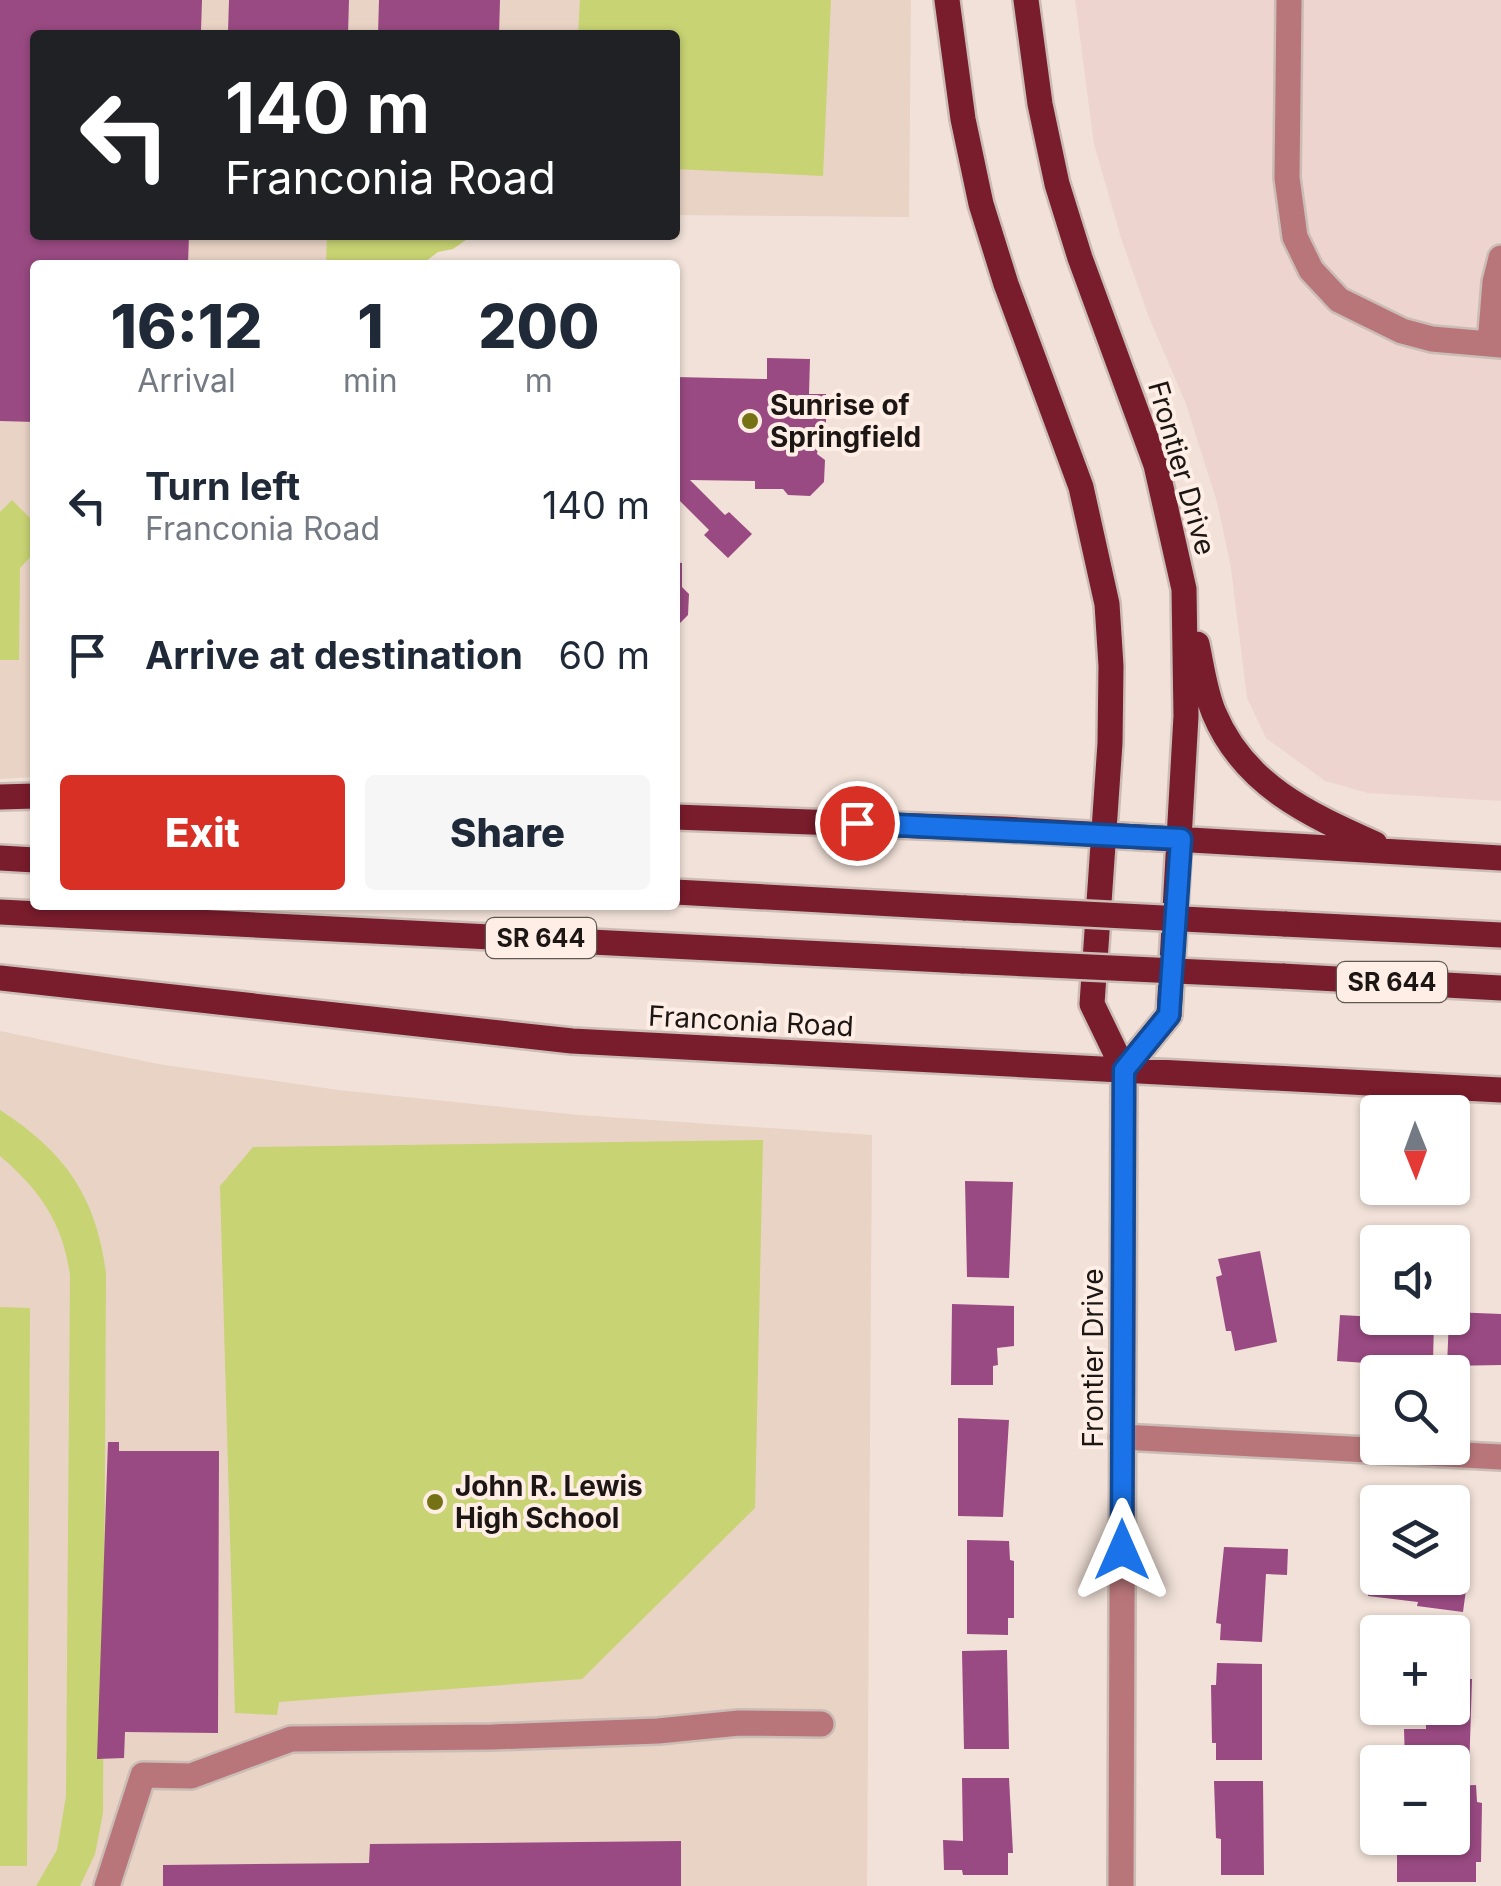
<!DOCTYPE html>
<meta charset="utf-8">
<style>
:root{--surface:#fff;--page:#f6f6f7;--text:#1f2937;--muted:#747a83;--accent:#d93025}
body{margin:0;font-family:Inter,sans-serif;background:var(--page);color:var(--text);height:100vh;display:flex;flex-direction:column;font-size:38px;white-space:nowrap}
*{box-sizing:border-box;margin:0}
p{font-size:32px;color:var(--muted)}
.icon{flex:none;width:55px;height:55px;fill:none;stroke:currentColor;stroke-width:2;stroke-linecap:round;stroke-linejoin:round}
.map{position:relative;flex:1;overflow:hidden}
.side{position:absolute;left:30px;top:260px;width:650px;height:650px;display:flex;flex-direction:column;background:var(--surface);border-radius:10px;box-shadow:0 2px 8px #0004}
.side>*{flex:none}
.banner{position:absolute;left:30px;top:30px;width:650px;height:210px;border-radius:10px;box-shadow:0 2px 8px #0004;background:#202124;color:#fff;overflow:hidden}
.needle{width:65px;rotate:179deg}
.controls{position:absolute;left:1360px;top:1095px;display:grid;gap:20px}
.controls a{display:grid;place-items:center;width:110px;height:110px;border-radius:10px;background:var(--surface);box-shadow:0 2px 8px #0004;font-size:50px}
.pin{position:absolute;display:grid;place-items:center;width:85px;height:85px;color:#fff;margin:-42px;border:5px solid #fff;border-radius:50%;box-shadow:0 2px 10px #0007}
.me{position:absolute;width:110px;margin:-55px;rotate:0deg;stroke-linejoin:round;filter:drop-shadow(0 0 8px #0008)}
.turn{display:flex;align-items:center;gap:35px;height:210px;padding:0 30px;font-size:45px}
.turn .icon{width:130px;height:130px;stroke-width:2.5}
.turn b{display:block;font-size:70px;line-height:85px}
.eta{display:flex;justify-content:space-evenly;align-items:center;height:170px;text-align:center}
.eta b{font-size:60px;font-weight:800;line-height:70px}
.button{display:flex;gap:20px;margin-top:auto;padding:20px 30px}
.button a{flex:1;height:115px;border-radius:10px;background:var(--accent);color:#fff;font-size:40px;font-weight:800;line-height:115px;text-align:center}
.button a+a{background:var(--page);color:var(--text)}
ul{padding:0;list-style:none}
li{display:flex;align-items:center;gap:30px;height:150px;padding:0 30px}
li div{flex:1}
li b{display:block;font-size:38px}
li em{font-style:normal}
.map>svg:first-child{display:block}
.commercial{fill:#eed4cf}
.built{fill:#e9d3c5}
.green{fill:#c8d373}
.building{fill:#994a82}
.lines{fill:none;stroke-linecap:round;stroke-linejoin:round}
.minor-casing{stroke:#cbbdb5;stroke-width:30}
.major-casing{stroke:#cbbdb5;stroke-width:30}
.minor{stroke:#b9767a;stroke-width:25}
.major{stroke:#791c2c;stroke-width:25}
.major-bridge-casing{stroke:#cbbdb5;stroke-width:30;stroke-linecap:butt}
.major-bridge{stroke:#791c2c;stroke-width:25}
.route-casing{stroke:#114b97;stroke-width:25}
.route{stroke:#1a73e8;stroke-width:18}
.poi-dot{fill:#757215;stroke:#feeee5;stroke-width:4}
.labels{text-anchor:middle;dominant-baseline:central;stroke-width:8;stroke-linejoin:round;paint-order:stroke}
.shield{fill:#feeee5;stroke:#605853;stroke-width:2.5}
.shield-label{font-size:25px;font-weight:bold;fill:#1c1714}
.poi-label{font-size:28px;font-weight:bold;fill:#1c1714;stroke:#feeee5;text-anchor:start}
.street-label{font-size:28px;fill:#1c1714;stroke:#feeee5}
</style>
<div class="map">
<svg width="1501" height="1886" viewBox="0 0 1501 1886">
<rect width="100%" height="100%" fill="#f1e1d8"/>
<path class="commercial" d="M1075,0H1501V801L1368,793L1325,781L1266,738L1247,698L1231,568L1217,502L1186,404L1148,315L1121,238L1094,144Z"/>
<path class="built" d="M0,0H911L909,217L675,215V35H35V235H345L344,265H35V777L0,779Z
M0,1031L158,1064L338,1090L579,1115L872,1135L867,1886H0Z"/>
<path class="green" d="M580,0H831L823,176L675,169V35H578Z
M327,235H473L453,249L438,252L421,265H326Z
M12,500L35,523V552L20,568L19,660H0V512Z
M0,1110C65,1152 96,1196 106,1273L103,1813L95,1854L80,1886H36L57,1850L66,1796L70,1275C63,1223 39,1189 0,1156Z
M763,1140L755,1508L582,1679L279,1702L277,1715L235,1713L220,1186L253,1147Z
M0,1307L30,1308L27,1866H0Z"/>
<path class="building" d="M0,0H202L201,31L228,32L229,0H349L348,35H35V235H76V238L114,240V235H189L188,265H35V422L0,421Z
M379,0H500L499,35H378Z
M767,358L810,359L809,394H826V448L818,447L817,454L825,460L824,482L810,496L788,495L783,489H755V481L690,480L725,515L729,512L752,534L728,558L704,535L709,530L675,496V377L767,379Z
M675,562L682,563V587L689,594L688,615L675,628Z
M965,1181L1013,1182L1009,1278L967,1277Z
M1260,1251L1277,1342L1235,1351L1231,1331H1226L1216,1277L1222,1275L1218,1259Z
M952,1304L1014,1306V1346L997,1348L998,1365L993,1366V1385H951Z
M1452,1312L1501,1314V1365L1447,1366L1449,1318H1452Z
M1340,1315L1434,1320L1433,1363L1396,1361L1395,1365L1337,1361Z
M958,1418L1009,1420L1003,1517L958,1516Z
M108,1442H119V1451H219L218,1733L125,1732L124,1758L97,1759Z
M967,1540L1009,1541L1010,1560L1014,1561V1618H1008V1635L967,1634Z
M1224,1547L1288,1549L1287,1575L1266,1574L1262,1642L1220,1640L1221,1624L1216,1623Z
M1372,1552L1378,1553V1578H1452V1558L1470,1560L1463,1612L1417,1606L1418,1602L1368,1596Z
M1007,1650L1009,1749H964L962,1651Z
M1217,1663L1262,1664V1760H1216V1743H1212L1211,1685H1216Z
M1452,1679H1472L1469,1773H1452V1762H1405L1404,1729H1426V1708H1452Z
M962,1778H1009L1013,1853H1008V1875H963L962,1870H944L943,1840L963,1841Z
M1214,1781H1263L1264,1875H1221V1839L1216,1838Z
M1476,1785L1477,1802L1482,1803L1481,1862H1476V1882H1397V1847H1431V1838H1452V1786Z
M681,1841V1886H163V1865L369,1863L370,1844Z"/>
<g class="lines">
<g class="minor-casing">
<path id="minor" d="M1289,0L1287,178L1295,237L1311,270L1339,300L1402,331L1432,339L1501,345
M1490,344L1495,282L1501,258
M1122,1437L1501,1457
M107,1886L143,1775L191,1776L291,1739L492,1737L658,1731L739,1723L821,1724
M1121,1886L1124,1070"/>
</g>
<g class="major-casing">
<path id="major" d="M947,0L963,119L981,204L1006,284L1081,487L1107,604L1111,666L1110,743L1092,1004L1124,1070
M1026,0L1040,104L1057,184L1080,258L1156,465L1184,589L1186,716L1169,1015L1124,1070
M1197,644C1202,667 1205,692 1214,713C1244,785 1308,814 1375,844
M0,797L35,796
M675,817L1003,829L1501,858
M0,858L35,860
M675,892L966,908
M0,912L964,961
M1284,924L1501,935
M1282,976L1501,988
M0,978L572,1041L1501,1090"/>
</g>
<use href="#minor" class="minor"/>
<use href="#major" class="major"/>
<g class="major-bridge-casing">
<path id="major-bridge" d="M966,908L1284,924
M964,961L1282,976"/>
</g>
<use href="#major-bridge" class="major-bridge"/>
</g>
<g class="lines">
<g class="route-casing">
<path id="route" d="M857,823L1181,839L1169,1015L1124,1070L1122,1550"/>
</g>
<use href="#route" class="route"/>
</g>
<g class="poi-dot">
<circle cx="750" cy="421" r="10"/>
<circle cx="435" cy="1502" r="10"/>
</g>
<g class="labels">
<g class="shield">
<rect x="486" y="918" width="110" height="40" rx="8"/>
<rect x="1337" y="962" width="110" height="40" rx="8"/>
</g>
<g class="shield-label">
<text x="541" y="938">SR 644</text>
<text x="1392" y="982">SR 644</text>
</g>
<g class="poi-label">
<text x="770" y="405">Sunrise of<tspan x="770" dy="32">Springfield</tspan></text>
<text x="455" y="1486">John R. Lewis<tspan x="455" dy="32">High School</tspan></text>
</g>
<g class="street-label">
<text transform="translate(1182 468) rotate(74)">Frontier Drive</text>
<text transform="translate(751 1021) rotate(3)">Franconia Road</text>
<text transform="translate(1093 1358) rotate(-90)">Frontier Drive</text>
</g>
</g>
</svg>
<div class="controls">
<a><svg class="needle" viewBox="-14 -14 28 28"><path d="M0-13l5 13h-10z" fill="#e53935"/><path d="M0 13l5-13h-10z" fill="#747a83"/></svg></a>
<a><svg class="icon" aria-label="sound" viewBox="0 0 24 24"><path d="M4 9h4l5-4v14l-5-4H4zM17 9q2 3 0 6"/></svg></a>
<a><svg class="icon" aria-label="search" viewBox="0 0 24 24"><circle cx="10" cy="10" r="6"/><path d="M15 15l6 6"/></svg></a>
<a><svg class="icon" aria-label="layers" viewBox="0 0 24 24"><path d="M12 4l9 5-9 5-9-5zM3 14l9 5 9-5"/></svg></a>
<a>+</a>
<a>−</a>
</div>
<div class="pin" style="left:857px;top:823px;background:#d93025"><svg class="icon" aria-label="arrive" viewBox="0 0 24 24"><path d="M6 21V4h12l-3 4 3 4H6"/></svg></div>
<svg class="me" style="left:1122px;top:1550px" viewBox="-20 -20 40 40"><path d="M0-17L14 15 0 8-14 15z" fill="#1a73e8" stroke="#fff" stroke-width="4"/></svg>
<div class="banner">
<div class="turn"><svg class="icon" aria-label="left" viewBox="0 0 24 24"><path d="M17 20v-9H6M10 6l-5 5 5 5"/></svg><div><b>140 m</b>Franconia Road</div></div>
</div>
<section class="side">
<div class="eta">
<div><b>16:12</b><p>Arrival</p></div>
<div><b>1</b><p>min</p></div>
<div><b>200</b><p>m</p></div>
</div>
<ul>
<li><svg class="icon" aria-label="left" viewBox="0 0 24 24"><path d="M17 20v-9H6M10 6l-5 5 5 5"/></svg><div><b>Turn left</b><p>Franconia Road</p></div><em>140 m</em></li>
<li><svg class="icon" aria-label="arrive" viewBox="0 0 24 24"><path d="M6 21V4h12l-3 4 3 4H6"/></svg><div><b>Arrive at destination</b></div><em>60 m</em></li>
</ul>
<div class="button"><a>Exit</a><a>Share</a></div>
</section>
</div>
